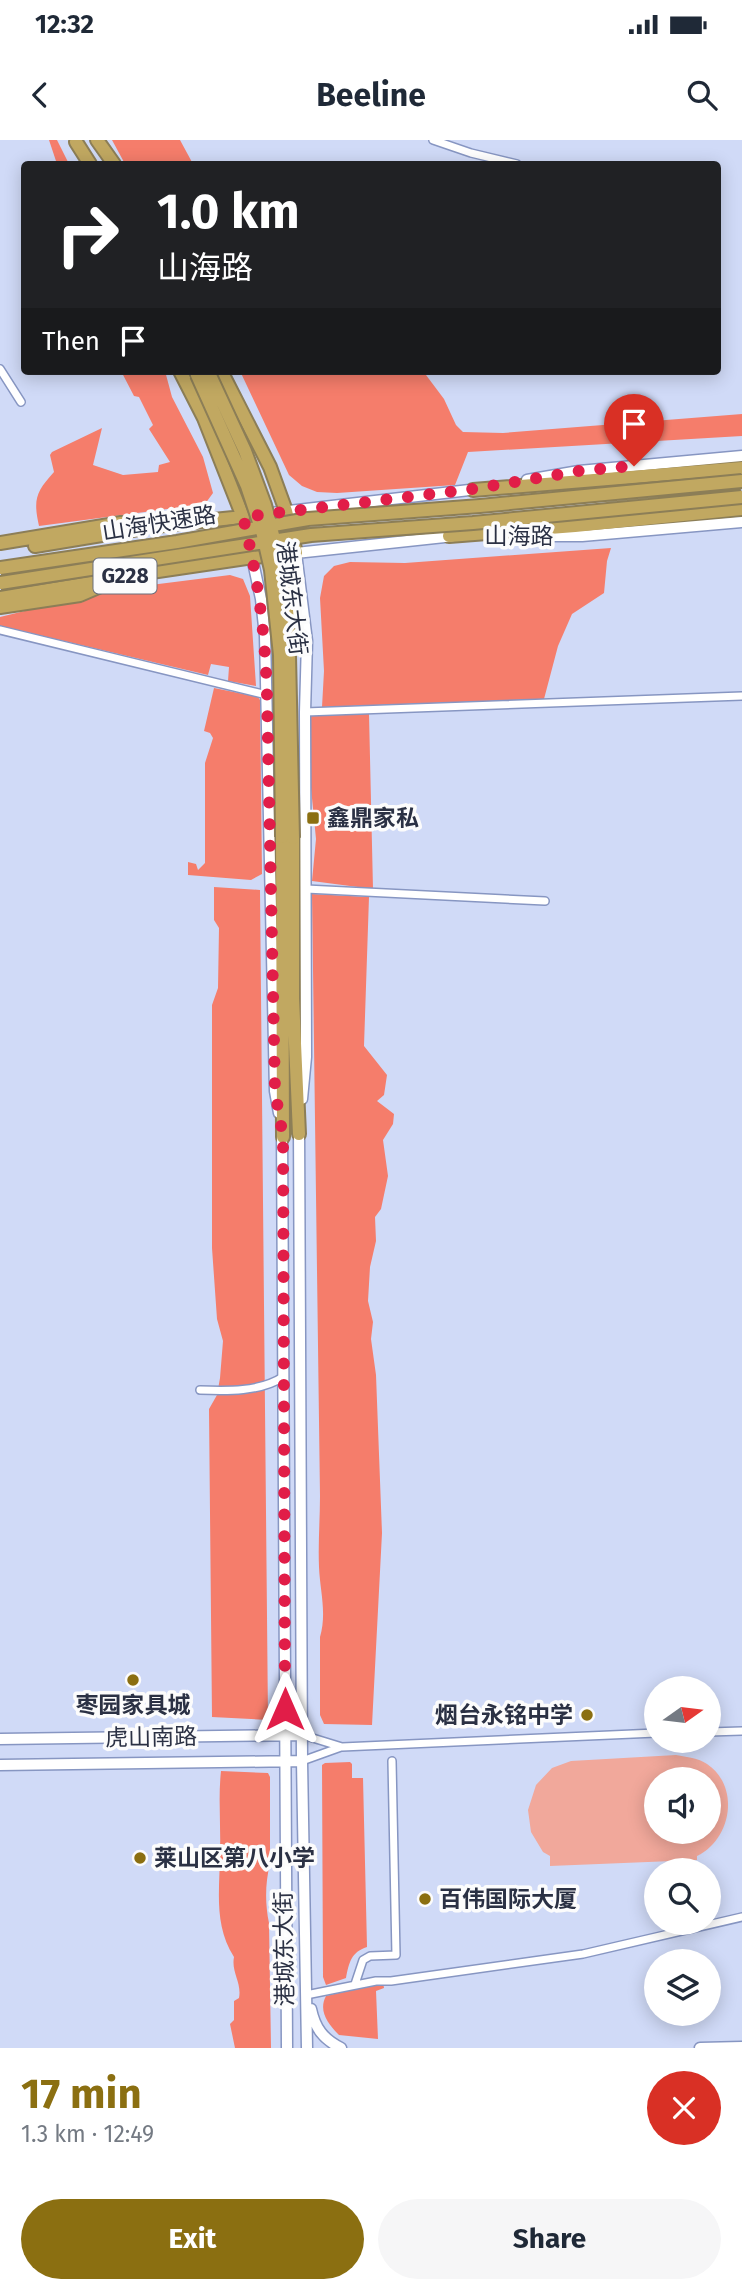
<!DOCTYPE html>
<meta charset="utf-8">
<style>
:root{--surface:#fff;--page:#f6f6f7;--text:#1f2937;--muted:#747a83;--accent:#8b6f11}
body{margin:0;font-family:"Fira Sans","Noto Sans SC",sans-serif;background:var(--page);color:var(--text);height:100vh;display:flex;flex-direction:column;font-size:26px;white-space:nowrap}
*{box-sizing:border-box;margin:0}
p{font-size:23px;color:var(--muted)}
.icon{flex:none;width:38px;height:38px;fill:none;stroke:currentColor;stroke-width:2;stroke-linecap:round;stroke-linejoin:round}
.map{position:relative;height:1908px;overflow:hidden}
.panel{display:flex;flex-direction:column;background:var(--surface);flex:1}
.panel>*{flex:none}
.top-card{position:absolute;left:21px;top:21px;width:700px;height:214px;border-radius:7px;box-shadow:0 4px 18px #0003;background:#202124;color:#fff;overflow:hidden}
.needle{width:46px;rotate:76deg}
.controls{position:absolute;left:644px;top:1536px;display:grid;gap:14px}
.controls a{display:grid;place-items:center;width:77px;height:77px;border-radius:50%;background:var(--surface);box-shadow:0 4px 18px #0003;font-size:35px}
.pin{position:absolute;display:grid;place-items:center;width:60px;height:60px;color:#fff;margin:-72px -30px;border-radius:50% 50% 50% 0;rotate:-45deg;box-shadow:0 0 7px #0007}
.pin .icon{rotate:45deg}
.me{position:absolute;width:77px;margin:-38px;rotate:0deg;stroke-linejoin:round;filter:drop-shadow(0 0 5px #0008)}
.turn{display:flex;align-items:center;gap:24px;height:147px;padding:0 21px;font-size:32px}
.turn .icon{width:91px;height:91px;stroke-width:2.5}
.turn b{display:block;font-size:49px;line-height:60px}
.then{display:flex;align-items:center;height:66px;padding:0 21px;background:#0003;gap:14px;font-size:26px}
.round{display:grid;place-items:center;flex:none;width:74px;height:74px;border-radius:37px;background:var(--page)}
.overview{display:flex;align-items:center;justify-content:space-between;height:119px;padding:0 21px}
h1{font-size:42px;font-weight:700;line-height:52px;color:var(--accent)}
.cta{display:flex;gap:14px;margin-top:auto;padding:14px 21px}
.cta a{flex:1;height:80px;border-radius:42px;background:var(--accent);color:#fff;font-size:28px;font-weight:700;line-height:80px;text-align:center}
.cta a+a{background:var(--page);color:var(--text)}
.status{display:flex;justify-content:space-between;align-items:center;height:49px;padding:0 35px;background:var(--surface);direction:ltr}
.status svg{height:19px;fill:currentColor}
header{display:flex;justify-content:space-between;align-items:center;height:91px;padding:0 21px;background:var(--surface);font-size:32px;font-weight:700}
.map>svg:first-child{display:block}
.green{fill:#f1a89b;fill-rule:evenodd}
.forest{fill:#f57d6b}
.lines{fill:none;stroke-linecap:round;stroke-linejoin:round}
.street-casing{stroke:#8796c2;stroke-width:10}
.secondary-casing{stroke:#8796c2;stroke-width:13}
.highway-casing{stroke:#8c7e57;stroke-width:16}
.street{stroke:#fff;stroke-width:7}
.secondary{stroke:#fff;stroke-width:10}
.highway{stroke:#c1a861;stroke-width:12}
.highway-bridge-casing{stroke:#8c7e57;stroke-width:16;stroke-linecap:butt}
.highway-bridge{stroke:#c1a861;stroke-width:12}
.route{stroke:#e11d48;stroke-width:12;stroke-dasharray:0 21.6}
.poi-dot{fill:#8b6f11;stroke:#fcfcfc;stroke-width:2.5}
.labels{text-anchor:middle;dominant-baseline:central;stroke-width:7;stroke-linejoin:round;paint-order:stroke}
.shield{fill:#fcfcfc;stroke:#6a6e7b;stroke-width:2}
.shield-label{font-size:21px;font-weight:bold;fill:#2b3144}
.street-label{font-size:23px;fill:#2b3144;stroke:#fcfcfc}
.poi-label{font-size:23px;font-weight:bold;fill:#2b3144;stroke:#fcfcfc;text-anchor:start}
</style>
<div class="status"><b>12:32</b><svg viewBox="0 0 49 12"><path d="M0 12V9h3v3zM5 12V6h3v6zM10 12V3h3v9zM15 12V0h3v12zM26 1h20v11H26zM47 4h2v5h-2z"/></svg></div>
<header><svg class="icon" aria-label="back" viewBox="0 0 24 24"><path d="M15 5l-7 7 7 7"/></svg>Beeline<svg class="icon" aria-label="search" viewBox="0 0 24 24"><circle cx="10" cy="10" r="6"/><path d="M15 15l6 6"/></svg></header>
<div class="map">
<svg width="742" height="1908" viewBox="0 0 742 1908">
<rect width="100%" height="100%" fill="#d0daf7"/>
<path class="green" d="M676,1615C687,1617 698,1618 707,1624C741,1647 731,1700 697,1716V1720L550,1726V1716L543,1712L531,1692L528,1670L536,1645L552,1628L571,1621ZM656,1640H709V1692H656Z"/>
<path class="forest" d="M49,0H57L69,24H57Z
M112,0H180L193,24H125Z
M121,231H165L172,257L203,317L213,353L205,364L39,386C33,359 36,352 54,332L50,315L52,312L102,288L93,325L123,335L158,332L159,325L170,322L149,289L153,285L139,257L134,256Z
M240,231H423L444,259L456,285L463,292L503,293L742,274V296L468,312L455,345L337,353L317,352L302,346L289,335Z
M611,408L607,421L604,453L572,474L558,506L544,559L322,567L324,531L320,458L324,436L334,426L350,422L405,423Z
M230,435L243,439L250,456L256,546L228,541L229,527L211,524L208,535L0,486V477L111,450Z
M214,548L258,557L260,560L262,734L251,740L188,735V722L196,724L198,730L205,723V623L213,598L210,593L204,591Z
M352,571L369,574L373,749L312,741L316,699L311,648V576Z
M214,747L260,750L268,1580L212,1577L209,1269L217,1255L220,1238L223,1201L217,1179L212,1108V865L218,848L219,788L214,780Z
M312,754L369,757L364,906L387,935L384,955L377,961L394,974L393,984L383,1000L388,1036L381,1069L375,1077L376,1101L370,1127L368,1161L373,1182L371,1199L376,1235L382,1393L372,1585L324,1584L320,1575V1497C327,1473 320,1451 319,1427C318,1403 320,1379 320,1356Z
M350,1622L352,1624V1638H363L367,1807C351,1812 349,1823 346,1838L326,1845L323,1837L322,1625L325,1623Z
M221,1631L268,1633L270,1637V1724C265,1743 265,1764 269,1783L271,1908H235L230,1884L234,1880V1861L239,1858C242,1843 231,1832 234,1817C213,1784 220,1748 220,1712C221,1685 218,1658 221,1631Z
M383,1842L384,1848L376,1851L378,1899L339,1895C328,1884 318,1871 326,1856Z"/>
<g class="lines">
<g class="street-casing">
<path id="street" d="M433,0L471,13L517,24
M0,229L21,262
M0,490L267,555
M305,572L742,556
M306,749L545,761
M200,1250C227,1251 260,1252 283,1237
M709,1592L742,1591
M303,1595L342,1607L656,1593
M302,1621L341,1607
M355,1844L363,1820L370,1816L396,1815L392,1621
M306,1855L376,1841H391L583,1814L742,1777"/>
</g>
<g class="secondary-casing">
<path id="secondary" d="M527,340L579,331L742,316
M263,374L478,349
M245,385L261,459L265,496L275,951L279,973
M514,396H582L742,382
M302,959L306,917L305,572L307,501L296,413L454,396
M299,988L302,1621L307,1908
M282,991L287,1908
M0,1599L303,1595
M0,1625L302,1621
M311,1869C315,1888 323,1899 341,1908
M700,1908L742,1907"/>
</g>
<g class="highway-casing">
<path id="highway" d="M97,0L114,24
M76,2L90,24
M473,350L742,328
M449,396L575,386L742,369
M0,403L121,383L155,386L243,377L204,278L180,231
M35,406L138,389
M0,458L96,442
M0,467L80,455L124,436L253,417L296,413L286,371L270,327L221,231
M282,697L283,997
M293,698V858L299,994"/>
</g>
<use href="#street" class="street"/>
<use href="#secondary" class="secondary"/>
<use href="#highway" class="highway"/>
<g class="highway-bridge-casing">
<path id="highway-bridge" d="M208,231L245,311L265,365L282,429L288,470L293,698
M197,235L247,346L262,391L271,430L280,515L282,697
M0,428L177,402L308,379L480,366L742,341
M0,443L311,395L473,383L742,357"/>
</g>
<use href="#highway-bridge" class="highway-bridge"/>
</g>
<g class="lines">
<path class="route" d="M285,1569L283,997L275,951L267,555C265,492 258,437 243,377L473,349L579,331L634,326"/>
</g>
<g class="poi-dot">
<rect x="306" y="671" width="14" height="14" rx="3.5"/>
<circle cx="133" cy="1540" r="7"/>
<circle cx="587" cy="1575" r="7"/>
<circle cx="140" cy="1718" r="7"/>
<circle cx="425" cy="1759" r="7"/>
</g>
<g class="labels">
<rect class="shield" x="93.5" y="418.5" width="63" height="35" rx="5"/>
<g class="shield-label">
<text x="125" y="436">G228</text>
</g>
<g class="street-label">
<text transform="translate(159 383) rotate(-9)">山海快速路</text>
<text x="519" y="396">山海路</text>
<text transform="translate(292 458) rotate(83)">港城东大街</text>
<text transform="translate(151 1597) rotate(-1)">虎山南路</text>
<text transform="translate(284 1809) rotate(-91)">港城东大街</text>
</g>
<g class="poi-label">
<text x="327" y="678">鑫鼎家私</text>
<text x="133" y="1565" text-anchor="middle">枣园家具城</text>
<text x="573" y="1575" text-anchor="end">烟台永铭中学</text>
<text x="154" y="1718">莱山区第八小学</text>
<text x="439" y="1759">百伟国际大厦</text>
</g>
</g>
</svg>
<div class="controls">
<a><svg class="needle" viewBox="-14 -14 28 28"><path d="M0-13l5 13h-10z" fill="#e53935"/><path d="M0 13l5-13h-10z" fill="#747a83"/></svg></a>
<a><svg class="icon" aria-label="sound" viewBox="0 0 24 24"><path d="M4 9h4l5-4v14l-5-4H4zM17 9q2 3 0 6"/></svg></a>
<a><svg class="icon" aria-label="search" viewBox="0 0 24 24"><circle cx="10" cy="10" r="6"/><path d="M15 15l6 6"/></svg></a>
<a><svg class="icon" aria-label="layers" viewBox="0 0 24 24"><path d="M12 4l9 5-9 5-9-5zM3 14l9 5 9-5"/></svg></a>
</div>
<div class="pin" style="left:634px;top:326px;background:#d93025"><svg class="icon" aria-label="arrive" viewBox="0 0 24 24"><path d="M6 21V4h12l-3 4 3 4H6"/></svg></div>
<svg class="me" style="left:285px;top:1569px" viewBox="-20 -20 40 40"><path d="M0-17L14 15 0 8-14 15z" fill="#e11d48" stroke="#fff" stroke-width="4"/></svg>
<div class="top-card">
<div class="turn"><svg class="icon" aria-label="right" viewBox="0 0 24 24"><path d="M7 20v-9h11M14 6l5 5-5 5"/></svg><div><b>1.0 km</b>山海路</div></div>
<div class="then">Then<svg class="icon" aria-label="arrive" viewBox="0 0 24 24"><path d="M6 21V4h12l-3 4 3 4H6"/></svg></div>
</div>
</div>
<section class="panel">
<div class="overview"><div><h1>17 min</h1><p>1.3 km · 12:49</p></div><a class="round" style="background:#d93025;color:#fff"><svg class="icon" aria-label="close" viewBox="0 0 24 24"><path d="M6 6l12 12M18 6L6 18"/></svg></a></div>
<div class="cta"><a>Exit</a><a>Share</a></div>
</section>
